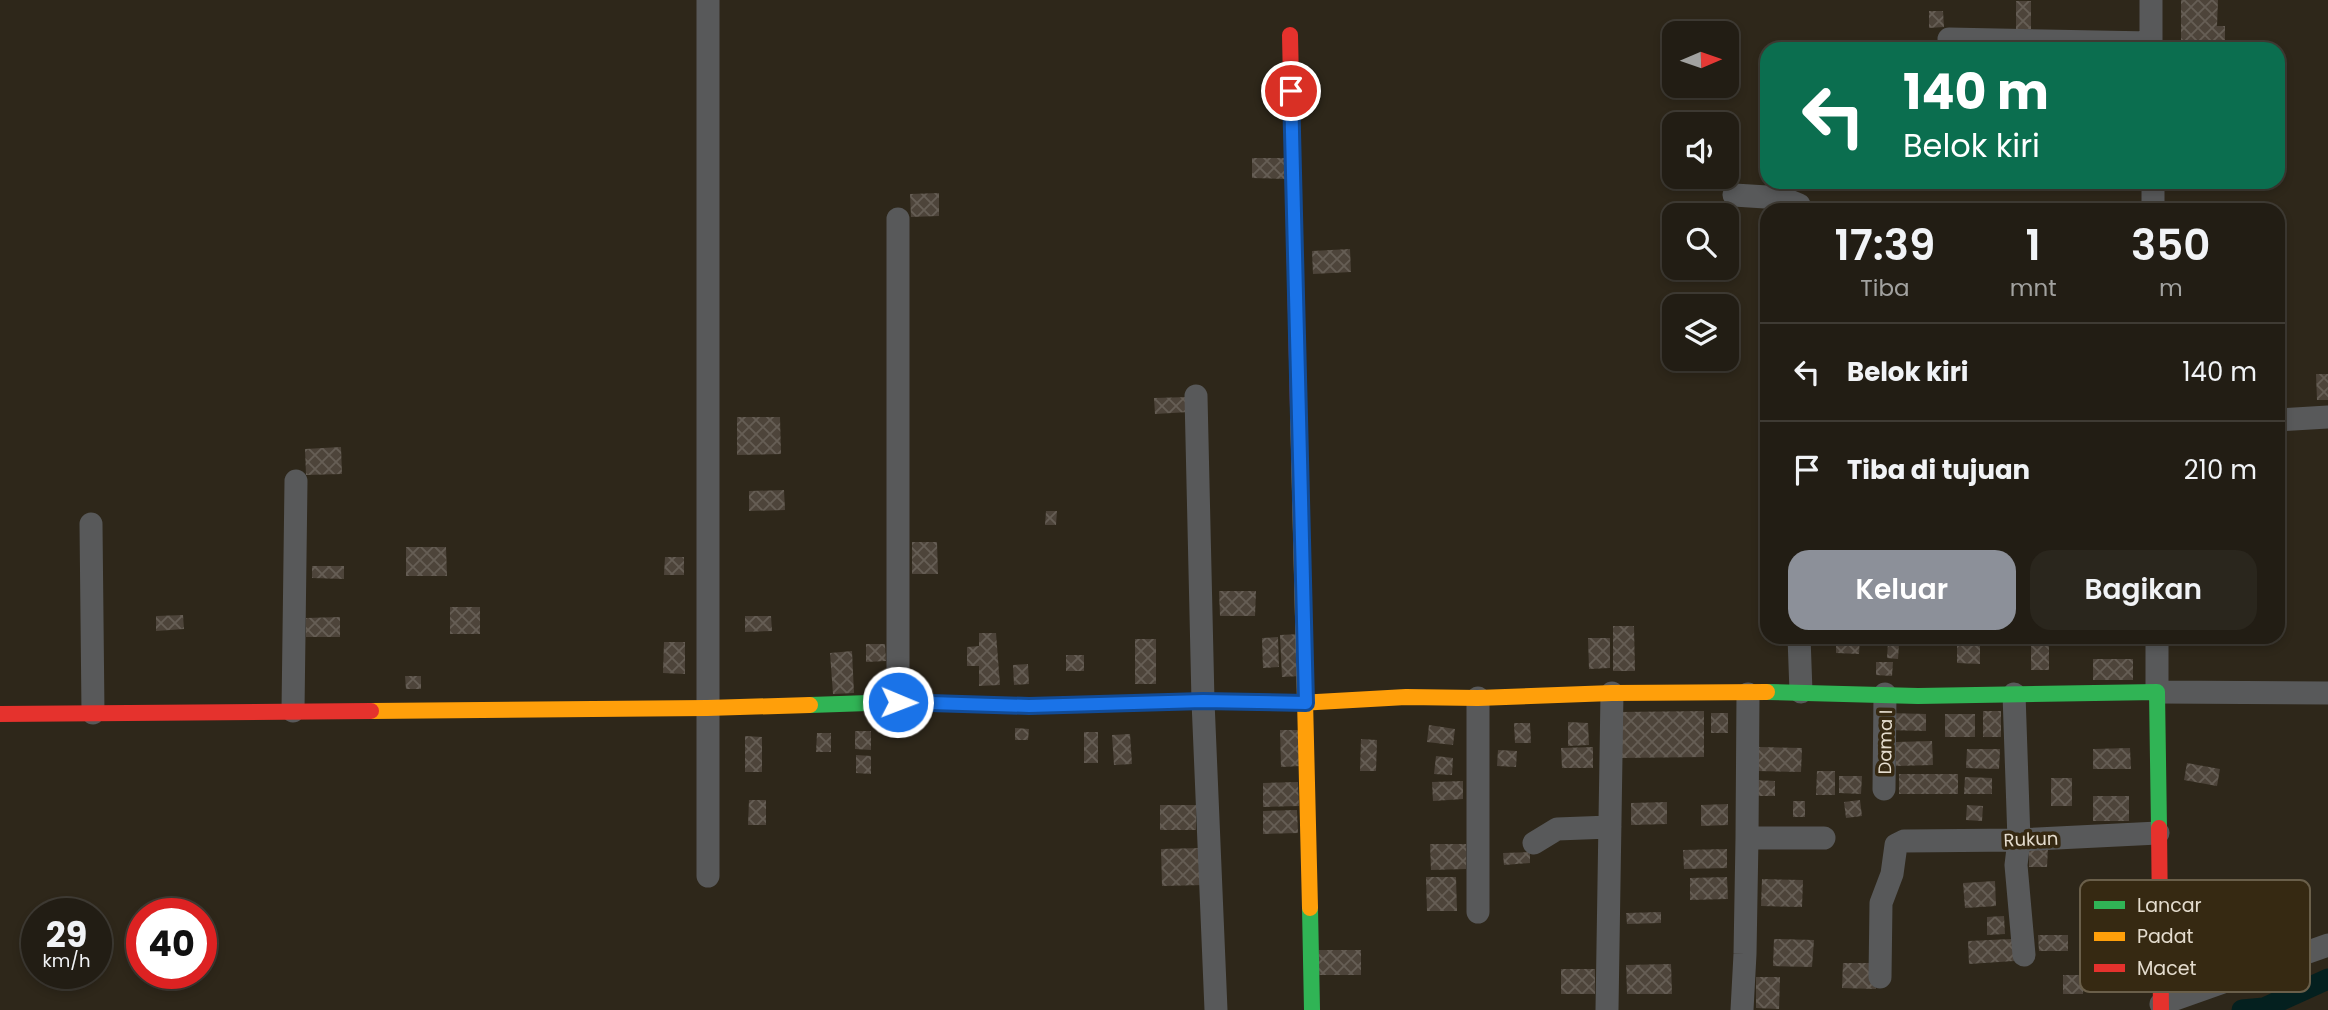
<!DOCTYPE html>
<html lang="id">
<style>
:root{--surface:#221d14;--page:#2a261d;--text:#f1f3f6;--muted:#a2a2a0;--line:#3f3b34;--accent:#8c9099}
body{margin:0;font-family:Poppins,sans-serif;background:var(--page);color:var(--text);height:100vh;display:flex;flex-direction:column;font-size:26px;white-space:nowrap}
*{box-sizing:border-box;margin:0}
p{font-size:23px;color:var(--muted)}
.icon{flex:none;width:38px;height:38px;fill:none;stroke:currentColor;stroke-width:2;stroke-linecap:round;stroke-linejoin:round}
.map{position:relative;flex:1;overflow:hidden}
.drawer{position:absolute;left:1760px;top:203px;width:525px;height:441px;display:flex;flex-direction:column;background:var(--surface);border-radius:21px;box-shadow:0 4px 10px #0003,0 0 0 2px var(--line)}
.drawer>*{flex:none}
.hud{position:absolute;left:1760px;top:42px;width:525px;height:147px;border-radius:21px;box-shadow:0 4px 10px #0003,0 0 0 2px var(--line);background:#0b6e4f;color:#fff;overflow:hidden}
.needle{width:46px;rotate:88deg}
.buttons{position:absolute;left:1662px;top:21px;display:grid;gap:14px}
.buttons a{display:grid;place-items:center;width:77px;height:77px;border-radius:14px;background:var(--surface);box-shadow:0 4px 10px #0003,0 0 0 2px var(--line);font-size:35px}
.speed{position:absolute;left:21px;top:898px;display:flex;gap:14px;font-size:35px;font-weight:700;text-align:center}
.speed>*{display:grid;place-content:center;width:91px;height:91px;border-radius:50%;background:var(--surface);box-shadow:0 4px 10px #0003,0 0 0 2px var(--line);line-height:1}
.speed small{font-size:18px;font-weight:400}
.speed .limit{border:10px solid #d22;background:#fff;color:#111}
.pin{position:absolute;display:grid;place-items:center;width:60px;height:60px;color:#fff;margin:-30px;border:4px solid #fff;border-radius:50%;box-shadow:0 2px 7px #0007}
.me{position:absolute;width:77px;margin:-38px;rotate:91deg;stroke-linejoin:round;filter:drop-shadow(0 0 5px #0008)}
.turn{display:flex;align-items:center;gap:24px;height:147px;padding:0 28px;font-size:32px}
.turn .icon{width:91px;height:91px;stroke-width:2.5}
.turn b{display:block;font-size:49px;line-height:60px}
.eta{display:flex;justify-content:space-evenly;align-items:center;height:119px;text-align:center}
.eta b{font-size:42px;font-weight:600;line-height:49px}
.primary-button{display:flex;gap:14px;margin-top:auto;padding:14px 28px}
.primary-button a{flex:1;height:80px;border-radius:21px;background:var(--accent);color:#fff;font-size:28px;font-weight:600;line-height:80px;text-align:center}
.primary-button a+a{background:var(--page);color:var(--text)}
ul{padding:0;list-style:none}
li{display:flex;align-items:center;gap:21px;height:98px;padding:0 28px;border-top:2px solid var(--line)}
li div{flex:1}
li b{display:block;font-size:26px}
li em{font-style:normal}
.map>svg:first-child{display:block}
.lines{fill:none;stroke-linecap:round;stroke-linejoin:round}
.canal{stroke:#04201f;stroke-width:21}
.building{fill:url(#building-cross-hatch)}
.street{stroke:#58595a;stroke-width:23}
.fast{stroke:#30b455;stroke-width:16}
.slow{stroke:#ff9f0a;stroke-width:16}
.jam{stroke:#e5322d;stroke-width:16}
.route-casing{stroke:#114b97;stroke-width:18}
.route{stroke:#1a73e8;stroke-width:12}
.labels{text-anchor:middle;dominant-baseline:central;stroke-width:7;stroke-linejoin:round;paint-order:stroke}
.street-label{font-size:18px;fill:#e4dcce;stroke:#362912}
.key{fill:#362912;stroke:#6a5f4a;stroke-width:2}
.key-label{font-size:19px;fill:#e4dcce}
</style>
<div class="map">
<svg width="2328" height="1010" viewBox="0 0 2328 1010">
<defs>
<pattern id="building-cross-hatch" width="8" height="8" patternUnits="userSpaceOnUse" patternTransform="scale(1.75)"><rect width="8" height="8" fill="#4d443a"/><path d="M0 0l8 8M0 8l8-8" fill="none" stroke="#665e55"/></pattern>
</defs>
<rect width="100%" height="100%" fill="#2e271a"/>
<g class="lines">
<path class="canal" d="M2242,1010L2264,1008L2328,979"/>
</g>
<path class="building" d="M2181,0H2218L2217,26H2225V49H2181Z
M2016,1H2031V29H2016Z
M1929,11H1943L1944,27L1929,28Z
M1252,158H1286L1285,179L1252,178Z
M939,193V216L911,217L910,194Z
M1350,249L1351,272L1313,274L1312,251Z
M2316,374H2328V400H2317Z
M1189,397V412L1155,414L1154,398Z
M737,417H780L781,454L737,455Z
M341,447L342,474L306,475L305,449Z
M784,490L785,510L749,511V491Z
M1046,511H1057L1056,525H1045Z
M912,542H937L938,574H912Z
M406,547H446L447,576H406Z
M665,557H684V575H664Z
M312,566H344V579L312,578Z
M1219,591H1256L1255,616H1220Z
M450,607H480V634H450Z
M183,615L184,629L156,631V616Z
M745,616H771L772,631L745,632Z
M340,617V637H306V618Z
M1613,626H1634L1635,671H1613Z
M979,633H996L1000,685L979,686V666H967V647L979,646Z
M1300,634L1301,676L1282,677L1280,635Z
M1278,637L1279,667L1263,668L1262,638Z
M1836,637H1860L1859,654L1836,653Z
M1957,637H1980V664L1957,663Z
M1588,638H1610V668L1589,669Z
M1135,639H1156V684H1135Z
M2031,639H2049V670H2031Z
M664,642H685V674L663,673Z
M1888,642L1899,643L1898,659L1887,658Z
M866,644H885L886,661L866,662Z
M852,651L854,693L833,694L830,653Z
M1066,655H1084V671H1066Z
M2093,659H2133V680H2093Z
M1876,662H1893L1892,676L1876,675Z
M1028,664L1029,684L1014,685L1013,665Z
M405,676H421V689H406Z
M1704,711V757L1621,758L1620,712Z
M1983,711H2001V737H1983Z
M1711,713H1728V733H1711Z
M1887,713L1926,714V731L1887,730Z
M1945,714H1975V737H1945Z
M1568,722L1588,723L1589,745L1568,746Z
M1514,723H1530L1531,743H1515Z
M1429,725L1455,729L1453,745L1427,742Z
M1015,728L1029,729L1028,740H1015Z
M1280,730H1301L1302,766L1281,767Z
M855,731H871V750L855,749Z
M1084,732H1098V763H1084Z
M817,733H831V752H816Z
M1130,734L1132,764L1114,765L1112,735Z
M745,736L762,737V772H745Z
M1361,739L1377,740L1376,771H1360Z
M1932,741L1933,765L1896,766V742Z
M1593,747V768H1562L1561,748Z
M1759,747L1802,748L1801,772L1758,771Z
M2130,748L2131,769H2093V749Z
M1967,749H2000L1999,769L1966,768Z
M1498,750L1517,751L1516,767L1497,766Z
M856,755L871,756V774L856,773Z
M1436,756L1453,758L1452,775L1434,774Z
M2187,763L2220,769L2217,786L2184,780Z
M1817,771H1835V795H1816Z
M1899,774H1958V794H1899Z
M1839,776H1862L1861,794L1839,793Z
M1965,777L1992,778V794H1964Z
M2051,778H2072V806H2051Z
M1754,780L1775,781V796H1754Z
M1463,781V799L1433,801L1432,782Z
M1298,782L1299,806L1263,807V783Z
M2093,796H2129V821H2093Z
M749,800H766V825H748Z
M1860,800L1862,816L1846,818L1844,802Z
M1793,801H1805V817H1793Z
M1667,802V824L1631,825V803Z
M1728,804V825L1701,826V805Z
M1160,805H1196V830H1160Z
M1967,805L1983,806L1982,821L1966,820Z
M1297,810L1298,833L1263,834V811Z
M1430,844H1466V869L1431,870Z
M2029,847L2048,848L2047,867H2029Z
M1201,848L1203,885L1162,886L1161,849Z
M1727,849V868L1684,869L1683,850Z
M1530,852V863L1504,865L1503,853Z
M1426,877H1456L1457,911H1427Z
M1727,877L1728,899L1690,900V878Z
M1762,879L1803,880L1802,907L1761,906Z
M2091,879H2137V898H2091Z
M1995,881L1996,906L1965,908L1963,883Z
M1661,912V923L1627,924L1626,913Z
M2004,916L2005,934L1987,935V917Z
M2038,935H2068V951H2039Z
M1774,939L1814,940L1812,967L1773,966Z
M2012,939L2014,961L1969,964L1968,941Z
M1319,950H1361V975H1319Z
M1843,963H1877L1876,989L1842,988Z
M1671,964L1672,994H1627L1626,965Z
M1561,969H1595V994H1561Z
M2063,975H2084L2083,994H2063Z
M1756,977H1780L1779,1009L1756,1008Z"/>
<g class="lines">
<path class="street" d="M2151,0V49
M1949,39L2151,43
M2153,182V210
M1734,195L1782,198L1799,205V210
M898,219V702
M1196,396L1203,701L1216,1010
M2278,420L2328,417
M91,524L93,713
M1799,637L1801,692
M2157,637V692L2328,693
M1748,694L1747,838H1824
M2014,694L2019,840L2016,865L2024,955
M293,711L296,481
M1884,789L1885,694
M1534,843L1557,829L1610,827
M708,876V0
M1478,912V698
M1880,977L1881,903L1892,874L1896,845L1904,841L2019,840L2158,833
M2161,1004L2328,945
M1607,1010L1612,693
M1742,1010L1745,954L1747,838"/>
<path class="fast" d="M1767,692L1918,696L2157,692L2159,828
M810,705L898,702L1029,706L1203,701L1299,703
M1310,908L1312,1010"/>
<path class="slow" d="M1298,408L1310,908
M1299,703L1406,697L1478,698L1612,693L1767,692
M371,711L707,708L810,705"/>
<path class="jam" d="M1290,35L1298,408
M0,714L371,711
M2159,828L2161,1010"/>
</g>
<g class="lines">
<g class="route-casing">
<path id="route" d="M898,702L1029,706L1203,701L1306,703L1291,91"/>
</g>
<use href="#route" class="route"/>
</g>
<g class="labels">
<g class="street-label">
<text transform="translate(1885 742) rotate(-89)">Dama I</text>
<text transform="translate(2031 839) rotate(-2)">Rukun</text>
</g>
</g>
<rect x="2080" y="880" width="230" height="112" rx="10" class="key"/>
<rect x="2094" y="901" width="31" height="8" fill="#30b455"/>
<rect x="2094" y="932" width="31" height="9" fill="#ff9f0a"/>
<rect x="2094" y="964" width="31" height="8" fill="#e5322d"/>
<g class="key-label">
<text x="2137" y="912">Lancar</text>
<text x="2137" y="943">Padat</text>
<text x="2137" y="975">Macet</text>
</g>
</svg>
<div class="buttons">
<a><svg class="needle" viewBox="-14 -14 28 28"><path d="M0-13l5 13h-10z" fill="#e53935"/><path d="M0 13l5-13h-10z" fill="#a2a2a0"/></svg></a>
<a><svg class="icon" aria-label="sound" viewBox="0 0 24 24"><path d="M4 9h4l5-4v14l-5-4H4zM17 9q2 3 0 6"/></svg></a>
<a><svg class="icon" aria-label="search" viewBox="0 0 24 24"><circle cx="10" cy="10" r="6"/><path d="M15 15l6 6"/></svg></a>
<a><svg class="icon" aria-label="layers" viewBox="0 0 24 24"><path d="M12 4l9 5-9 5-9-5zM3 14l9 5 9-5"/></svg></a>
</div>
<div class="speed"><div>29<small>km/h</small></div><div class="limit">40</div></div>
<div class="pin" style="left:1291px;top:91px;background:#d93025"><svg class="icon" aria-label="arrive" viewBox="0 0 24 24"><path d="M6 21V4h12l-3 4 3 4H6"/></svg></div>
<svg class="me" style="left:898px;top:702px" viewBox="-20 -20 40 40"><circle r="17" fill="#1a73e8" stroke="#fff" stroke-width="3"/><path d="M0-11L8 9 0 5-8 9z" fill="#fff"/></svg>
<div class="hud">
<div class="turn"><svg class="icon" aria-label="left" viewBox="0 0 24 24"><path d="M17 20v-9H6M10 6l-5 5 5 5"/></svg><div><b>140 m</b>Belok kiri</div></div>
</div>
<section class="drawer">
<div class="eta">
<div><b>17:39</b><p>Tiba</p></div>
<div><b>1</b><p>mnt</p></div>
<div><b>350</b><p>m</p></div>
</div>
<ul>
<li><svg class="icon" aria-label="left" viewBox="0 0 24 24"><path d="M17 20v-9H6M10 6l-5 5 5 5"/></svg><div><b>Belok kiri</b></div><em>140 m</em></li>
<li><svg class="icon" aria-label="arrive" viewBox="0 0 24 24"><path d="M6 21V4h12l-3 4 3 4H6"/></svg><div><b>Tiba di tujuan</b></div><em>210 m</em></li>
</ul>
<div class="primary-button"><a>Keluar</a><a>Bagikan</a></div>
</section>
</div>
